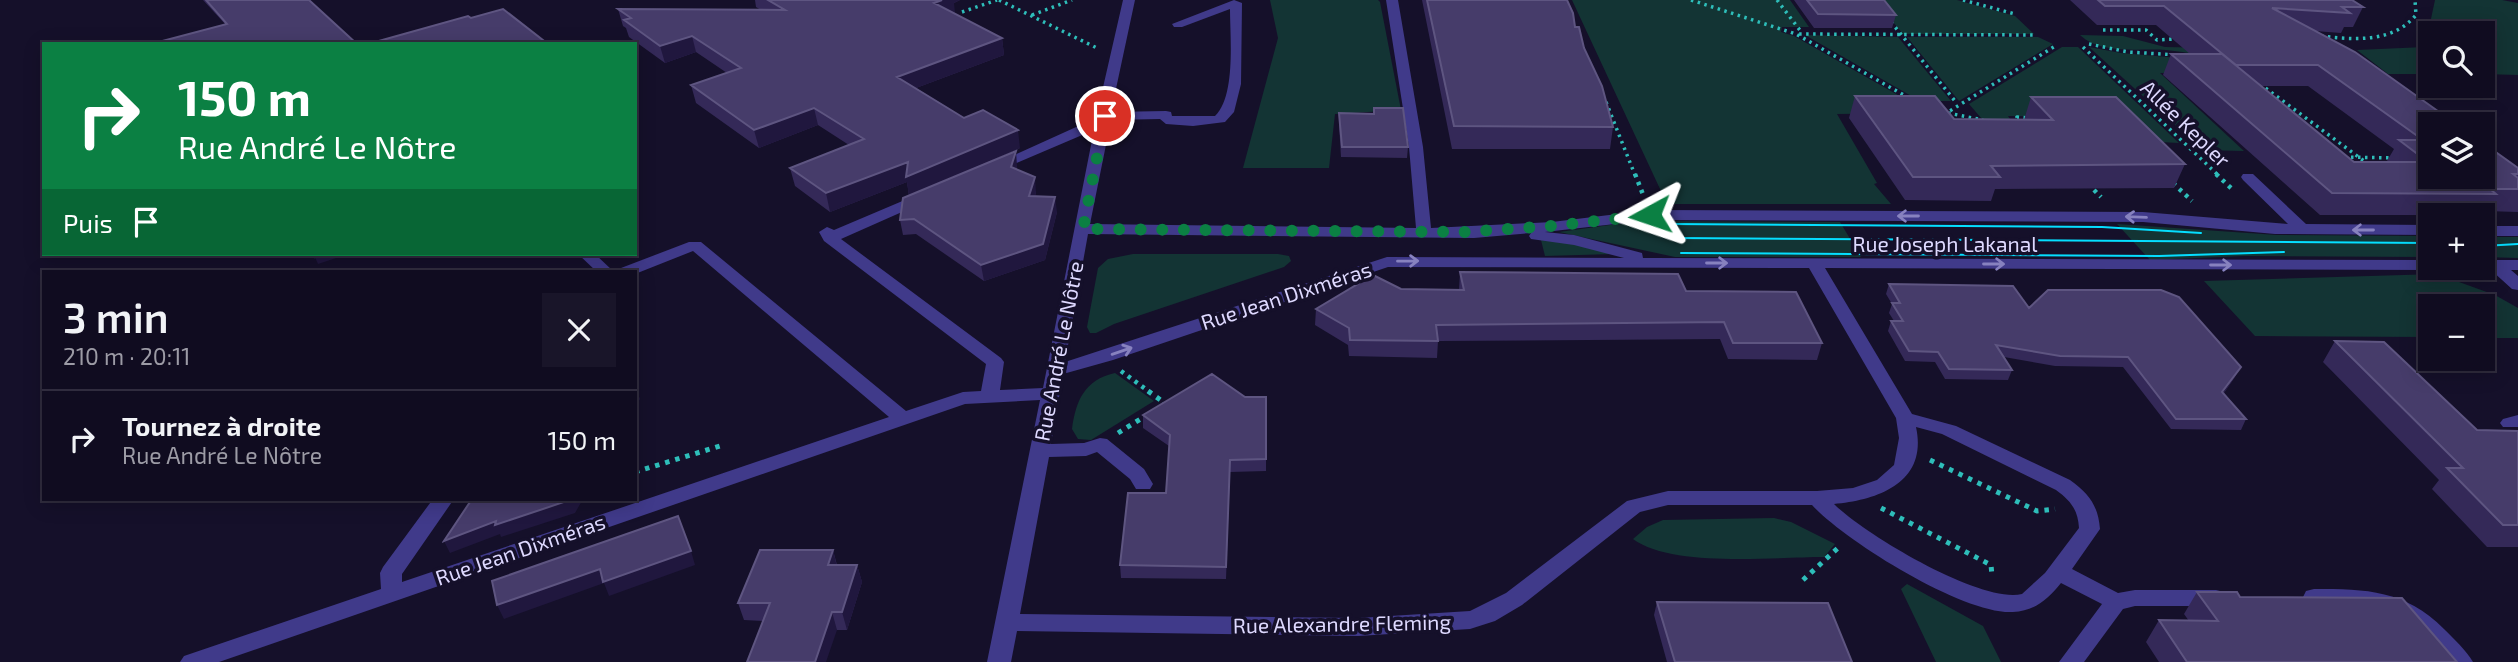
<!DOCTYPE html>
<html lang="fr">
<meta charset="utf-8">
<style>
:root{--surface:#100c20;--page:#191529;--text:#f1f3f6;--muted:#9c9ba5;--line:#302c3e}
body{margin:0;font-family:"Exo 2",sans-serif;background:var(--page);color:var(--text);height:100vh;display:flex;flex-direction:column;font-size:26px;white-space:nowrap}
*{box-sizing:border-box;margin:0}
p{font-size:23px;color:var(--muted)}
.icon{flex:none;width:38px;height:38px;fill:none;stroke:currentColor;stroke-width:2;stroke-linecap:round;stroke-linejoin:round}
.map{position:relative;flex:1;overflow:hidden}
.panel{position:absolute;left:42px;top:270px;width:595px;height:231px;display:flex;flex-direction:column;background:var(--surface);border-radius:0px;box-shadow:0 4px 18px #0003,0 0 0 2px var(--line)}
.panel>*{flex:none}
.banner{position:absolute;left:42px;top:42px;width:595px;height:214px;border-radius:0px;box-shadow:0 4px 18px #0003,0 0 0 2px var(--line);background:#0b8043;color:#fff;overflow:hidden}
.buttons{position:absolute;left:2418px;top:21px;display:grid;gap:14px}
.buttons a{display:grid;place-items:center;width:77px;height:77px;border-radius:0px;background:var(--surface);box-shadow:0 4px 18px #0003,0 0 0 2px var(--line);font-size:35px}
.pin{position:absolute;display:grid;place-items:center;width:60px;height:60px;color:#fff;margin:-30px;border:4px solid #fff;border-radius:50%;box-shadow:0 2px 7px #0007}
.me{position:absolute;width:77px;margin:-38px;rotate:265deg;stroke-linejoin:round;filter:drop-shadow(0 0 5px #0008)}
.turn{display:flex;align-items:center;gap:24px;height:147px;padding:0 21px;font-size:32px}
.turn .icon{width:91px;height:91px;stroke-width:2.5}
.turn b{display:block;font-size:49px;line-height:60px}
.then{display:flex;align-items:center;height:66px;padding:0 21px;background:#0003;gap:14px;font-size:26px}
.round{display:grid;place-items:center;flex:none;width:74px;height:74px;border-radius:0px;background:var(--page)}
.head{display:flex;align-items:center;justify-content:space-between;height:119px;padding:0 21px}
h1{font-size:42px;font-weight:600;line-height:52px}
ul{padding:0;list-style:none}
li{display:flex;align-items:center;gap:21px;height:98px;padding:0 21px;border-top:2px solid var(--line)}
li div{flex:1}
li b{display:block;font-size:26px}
li em{font-style:normal}
.map>svg:first-child{display:block}
.green{fill:#133434}
.lines{fill:none;stroke-linecap:round;stroke-linejoin:round}
.path-far2{stroke:#2ebeba;stroke-width:3.5;stroke-dasharray:2.5 4.5;stroke-linecap:butt}
.path-far1{stroke:#2ebeba;stroke-width:4.5;stroke-dasharray:3.5 5;stroke-linecap:butt}
.path{stroke:#2ebeba;stroke-width:5;stroke-dasharray:4.5 6;stroke-linecap:butt}
.minor{fill:#403a8a;fill-rule:evenodd}
.tram{stroke:#05deff;stroke-width:2}
.wall{fill:#342958;fill-rule:evenodd}
.shaded-wall{fill:#20173e}
.building{fill:#463c6a;stroke:#5e5581;stroke-width:2}
.oneway{stroke:#8782bf}
.route{stroke:#0b8043;stroke-width:12;stroke-dasharray:0 21.6}
.labels{text-anchor:middle;dominant-baseline:central;stroke-width:7;stroke-linejoin:round;paint-order:stroke}
.street-label{font-size:21px;fill:#ded9ff;stroke:#15102a}
</style>
<div class="map">
<svg width="2518" height="662" viewBox="0 0 2518 662">
<rect width="100%" height="100%" fill="#15102a"/>
<path class="green" d="M1270,0H1378L1380,2L1401,110L1335,114L1329,168H1243L1278,38Z
M1572,0H1790L1809,27H1782L1781,32L1794,36L1919,107L1924,113L1837,114L1877,183L1874,184L1891,204H1667Z
M1875,0H1957L2015,16L2034,34H1903Z
M2435,0H2502L2518,3V75L2483,74V33H2431V74H2388L2357,50L2425,47Z
M1805,35L1898,37L1951,101H1920Z
M2080,35L2123,36L2165,47L2216,48L2232,61C2210,57 2188,52 2166,50C2139,48 2101,55 2080,35Z
M1907,37H2038L2053,44L1959,101Z
M2062,47H2078L2179,143L2160,142L2133,117L2008,116L2010,119H1982L1969,104Z
M2089,47L2121,53L2191,59L2238,72L2160,73L2244,151L2202,150Z
M1639,221L1840,222L1861,257H1675L1559,232Z
M2117,224L2277,235L2431,236V257L2244,256L2150,260Z
M2483,237H2518V258L2483,257Z
M1541,240L1567,242L1614,254L1545,256Z
M1133,254H1278L1289,256L1291,261L1284,267L1114,324L1096,333H1090L1087,327L1098,268L1108,259Z
M2437,274L2495,295L2518,308V338H2483V306H2431V337L2255,336L2204,281Z
M1115,373L1154,401L1091,440L1078,439L1072,429C1076,401 1084,380 1115,373Z
M1774,518L1791,522L1835,544L1824,557C1774,557 1672,568 1633,539L1647,527L1663,520Z
M1907,584L1983,626L2001,662H1936L1901,589Z"/>
<g class="lines">
<path class="path-far2" d="M999,0L1099,49
M1691,0L1796,34
M1777,0L1802,33
M1963,0L2015,14
M962,12L997,0
M1032,15L1072,0
M1891,22L1955,101
M2103,30H2146L2157,40L2176,39
M2321,36C2354,40 2393,43 2416,15L2415,0
M2089,44L2128,52L2178,55
M2083,47L2218,175
M2260,84L2368,164
M1909,98L1796,34L2036,35
M1606,102L1635,175
M1944,110L1948,112L2057,45
M1948,113L1983,120
M2016,121H2019L2017,117L2028,118
M2344,157L2395,158"/>
<path class="path-far1" d="M1635,174L1644,197
M2216,174L2231,188
M2173,183L2192,201
M2094,190L2101,197
M1121,371L1151,393"/>
<path class="path" d="M1148,391L1166,404L1163,405
M1118,433L1147,415
M1930,460L2037,511L2055,509
M635,472L720,446
M1881,508L1991,565L1992,576
M1803,580L1839,547"/>
<path class="minor" d="M1123,0H1135L1111,112L1166,111L1171,112L1172,116H1215C1236,96 1230,37 1230,9L1182,27H1174L1172,24L1234,0L1242,3L1241,84L1234,112L1225,122L1193,126L1166,124L1160,119L1111,120L1090,224L1416,228L1409,147L1386,0H1398L1423,147L1431,228L1552,222L1650,210L2143,212L2288,224L2243,180L2241,177L2243,174H2253L2306,224L2431,225V235L2275,234L2143,222L1650,220L1545,232L1574,235L1642,253L1643,258L2431,260V268H2437L2431,270L1825,268L1912,414L1956,426L2070,480C2089,494 2098,505 2100,529L2072,569L2118,593L2135,590H2216L2224,592L2227,598L2224,604L2216,606H2135L2123,609L2084,662H2059L2102,604L2061,583C2048,599 2035,611 2013,612C1964,615 1845,541 1812,505H1668L1640,512L1522,605L1495,621L1470,629L1358,636L1017,631L1011,662H987L1040,400L965,404L219,662H180L184,656L381,589L380,573L383,567L433,499H454L402,574V582L889,417L693,251L635,274V271H619L621,268L689,242H701L906,411L963,392L981,391L986,364L824,241L819,232L827,227L834,230L919,194H929L932,197L929,200L841,239L1001,358L1004,362L1000,390L1043,388L1094,130L1000,170L995,171L988,167L1096,118ZM1531,233L1529,236L1531,239L1574,245L1624,258L1387,257L1065,362L1088,234L1474,238ZM1388,267L1809,268L1896,418L1899,438L1894,465L1877,480L1853,488L1817,491H1668L1627,501L1506,593L1470,611L1358,618L1020,614L1049,457L1086,456L1097,452L1130,479L1136,489H1150L1153,484L1144,469L1107,439L1100,438L1084,443L1051,444L1063,374L1113,360ZM1916,427L1942,434L2056,490C2071,501 2078,510 2079,528L2045,573L2022,594C1981,604 1864,534 1834,504C1879,500 1928,482 1916,427Z
M2483,226H2518V236H2483Z
M578,254H595L613,271H596Z
M2483,260H2518V270H2511L2518,276V290L2512,289L2491,270L2477,268H2483Z
M2518,415V427H2503L2500,423L2503,419Z
M2314,589C2367,589 2405,590 2444,629C2454,639 2466,650 2473,662H2447C2417,628 2398,609 2350,606C2336,605 2320,607 2306,603L2303,597L2306,591Z"/>
<path class="tram" d="M1669,224L2102,227L2201,233
M1675,238L2431,243
M2483,246L2518,244
M1681,253L2159,256L2284,252"/>
</g>
<path class="wall" d="M203,0H309L225,24Z
M755,0H960L954,3V13L1002,38L1004,55L916,88L964,118L1020,148L909,196L907,182L830,212L795,186L790,168L849,145L818,125L759,148L696,103L691,85L727,73L696,52L665,63L629,37L626,28L623,26L618,9L761,10L756,7Z
M1422,0H1567L1575,27L1584,48L1613,127L1610,149H1452Z
M1794,0H1884L1896,15L1892,28H1814Z
M2070,0H2352L2363,7L2353,27H2344L2341,33L2315,31L2518,168V212L2485,211L2482,215H2320L2163,75L2171,54H2190L2156,25H2097ZM2261,86H2308L2394,149L2387,161L2354,162Z
M1855,96L1954,119L2024,120L2031,97L2185,164L2174,188L1995,189L1991,201L1905,200L1849,118Z
M1374,108L1408,147L1407,158L1341,157L1339,124V113L1373,114Z
M1017,166L1016,169L1036,192L1035,196L1057,212L1045,260L984,281L916,234L903,235L900,220Z
M1460,272L1686,291L1822,343L1817,360L1728,359L1720,339L1438,341L1437,358L1349,356L1348,345L1315,325L1316,309L1401,289L1459,290Z
M1889,284L2029,308L2235,377L2224,393L2246,419L2241,430L2171,429L2123,367L2055,366L2004,357L2012,370L2008,380L1945,379L1935,362L1905,361L1888,331L1891,321H1894L1889,313L1892,304L1886,294Z
M2335,341L2477,430L2518,431V547H2487L2432,489L2439,480L2323,362Z
M1245,397H1266V471L1230,472L1226,579L1121,578L1120,565L1166,493L1169,446L1143,428V415Z
M833,550L837,565H857L862,582L847,630H837L763,621L744,620L738,603Z
M2197,592L2240,597L2457,662H2159L2146,642L2159,620L2189,621L2184,614Z
M1657,602L1852,662H1667L1654,615Z"/>
<path class="shaded-wall" d="M942,0H960L954,3L955,13L937,19L934,3Z
M692,36L696,52L665,63L660,46Z
M1002,38L1004,55L900,94L897,77Z
M814,108L818,125L759,148L754,130Z
M1018,130L1020,148L909,196L907,182L830,212L826,193L908,162Z
M1016,151L1017,166L1013,182L1011,167Z
M1035,177L1036,192L1031,212L1029,196Z
M1055,197L1057,212L1045,260L984,281L981,265Z
M325,254H348L318,264L315,257Z
M2241,367L2235,377L2217,402L2222,392Z
M635,387L640,399L635,407Z
M1230,460V472L1226,579V567Z
M571,499H583L575,513L501,537L500,534L450,553L444,541L496,521Z
M833,550L837,567L828,565Z
M691,551L695,565L609,596L604,583L504,619L497,605L600,569Z
M857,565L862,582L847,630L842,612Z
M832,612L837,630L826,662H815Z"/>
<path class="building" d="M206,0H309L357,44H151L227,24Z
M768,0H942L934,3L1002,38L897,77L964,118L983,110L1018,130L906,177L908,162L826,193L790,168L864,139L814,108L754,130L691,85L741,68L692,36L660,46L624,20L631,18L618,9L785,10Z
M1427,0H1567L1573,13L1575,27H1579L1584,48L1602,86L1613,127L1454,126Z
M1807,0H1884L1896,15L1818,14Z
M2098,0H2352L2363,7H2342L2350,13L2272,8L2355,52L2456,124H2431V177H2483V143L2518,168V174H2513L2518,178V189H2490L2496,194L2332,193L2171,54H2222L2354,162H2428L2399,140H2423L2318,65H2236L2164,6H2105Z
M503,9L548,44H368L468,16L471,18Z
M1855,96H1935L1954,119L2053,120L2031,97H2116L2185,164L1991,166L2000,177H1913Z
M1374,108H1403L1408,147H1342L1339,113L1374,114Z
M1016,151L1011,167L1035,177L1029,196L1055,197L1043,244L981,265L914,219L900,220L903,198Z
M312,254H325L315,257Z
M1460,272L1678,274L1686,291L1796,292L1822,343H1733L1724,322L1436,325L1438,341L1350,340L1349,328L1316,309L1373,275L1401,289L1464,290Z
M1889,284L2013,286L2029,308L2048,290H2161L2179,297L2241,367L2222,392L2246,419H2176L2128,357L2060,356L1996,345L2012,370L1949,369L1938,352L1909,351L1891,321H1903L1892,303H1900Z
M2335,341L2384,342L2477,430L2518,431V525H2503L2447,468H2463Z
M1212,374L1245,397H1266V459L1230,460L1226,567L1120,565L1128,493H1166L1170,435L1143,415Z
M472,499H571L570,500L495,525L496,521L444,541Z
M678,516L691,551L603,582L600,569L497,605L492,581Z
M760,550H833L828,565H857L842,612H832L815,662H747L770,603H738Z
M2197,592H2237L2240,597L2402,598L2457,662H2187L2159,620L2218,621Z
M1657,602L1828,603L1852,662H1675Z"/>
<defs><path id="oneway-shaft" d="M-6 0H5M1.5-3L5.5 0L1.5 3" fill="none" stroke-width="1.6" stroke-linecap="round" stroke-linejoin="round" transform="scale(1.75)"/></defs>
<g class="oneway">
<use href="#oneway-shaft" transform="translate(1908 216) rotate(-180)"/>
<use href="#oneway-shaft" transform="translate(2136 217) rotate(-178)"/>
<use href="#oneway-shaft" transform="translate(2363 230) rotate(-180)"/>
<use href="#oneway-shaft" transform="translate(1408 261) rotate(-1)"/>
<use href="#oneway-shaft" transform="translate(1717 263)"/>
<use href="#oneway-shaft" transform="translate(1994 264)"/>
<use href="#oneway-shaft" transform="translate(2221 265)"/>
<use href="#oneway-shaft" transform="translate(1122 351) rotate(-19)"/>
</g>
<g class="lines">
<path class="route" d="M1105,116L1083,229L1463,232L1552,226L1650,215"/>
</g>
<g class="labels">
<g class="street-label">
<text transform="translate(2186 123) rotate(44)">Allée Kepler</text>
<text x="1945" y="243">Rue Joseph Lakanal</text>
<text transform="translate(1286 295) rotate(-18)">Rue Jean Dixméras</text>
<text transform="translate(1058 351) rotate(-79)">Rue André Le Nôtre</text>
<text transform="translate(520 549) rotate(-19)">Rue Jean Dixméras</text>
<text transform="translate(1342 623) rotate(-1)">Rue Alexandre Fleming</text>
</g>
</g>
</svg>
<div class="buttons">
<a><svg class="icon" aria-label="search" viewBox="0 0 24 24"><circle cx="10" cy="10" r="6"/><path d="M15 15l6 6"/></svg></a>
<a><svg class="icon" aria-label="layers" viewBox="0 0 24 24"><path d="M12 4l9 5-9 5-9-5zM3 14l9 5 9-5"/></svg></a>
<a>+</a>
<a>−</a>
</div>
<div class="pin" style="left:1105px;top:116px;background:#d93025"><svg class="icon" aria-label="arrive" viewBox="0 0 24 24"><path d="M6 21V4h12l-3 4 3 4H6"/></svg></div>
<svg class="me" style="left:1650px;top:215px" viewBox="-20 -20 40 40"><path d="M0-17L14 15 0 8-14 15z" fill="#0b8043" stroke="#fff" stroke-width="4"/></svg>
<div class="banner">
<div class="turn"><svg class="icon" aria-label="right" viewBox="0 0 24 24"><path d="M7 20v-9h11M14 6l5 5-5 5"/></svg><div><b>150 m</b>Rue André Le Nôtre</div></div>
<div class="then">Puis<svg class="icon" aria-label="arrive" viewBox="0 0 24 24"><path d="M6 21V4h12l-3 4 3 4H6"/></svg></div>
</div>
<section class="panel">
<div class="head"><div><h1>3 min</h1><p>210 m · 20:11</p></div><a class="round"><svg class="icon" aria-label="close" viewBox="0 0 24 24"><path d="M6 6l12 12M18 6L6 18"/></svg></a></div>
<ul>
<li><svg class="icon" aria-label="right" viewBox="0 0 24 24"><path d="M7 20v-9h11M14 6l5 5-5 5"/></svg><div><b>Tournez à droite</b><p>Rue André Le Nôtre</p></div><em>150 m</em></li>
</ul>
</section>
</div>
